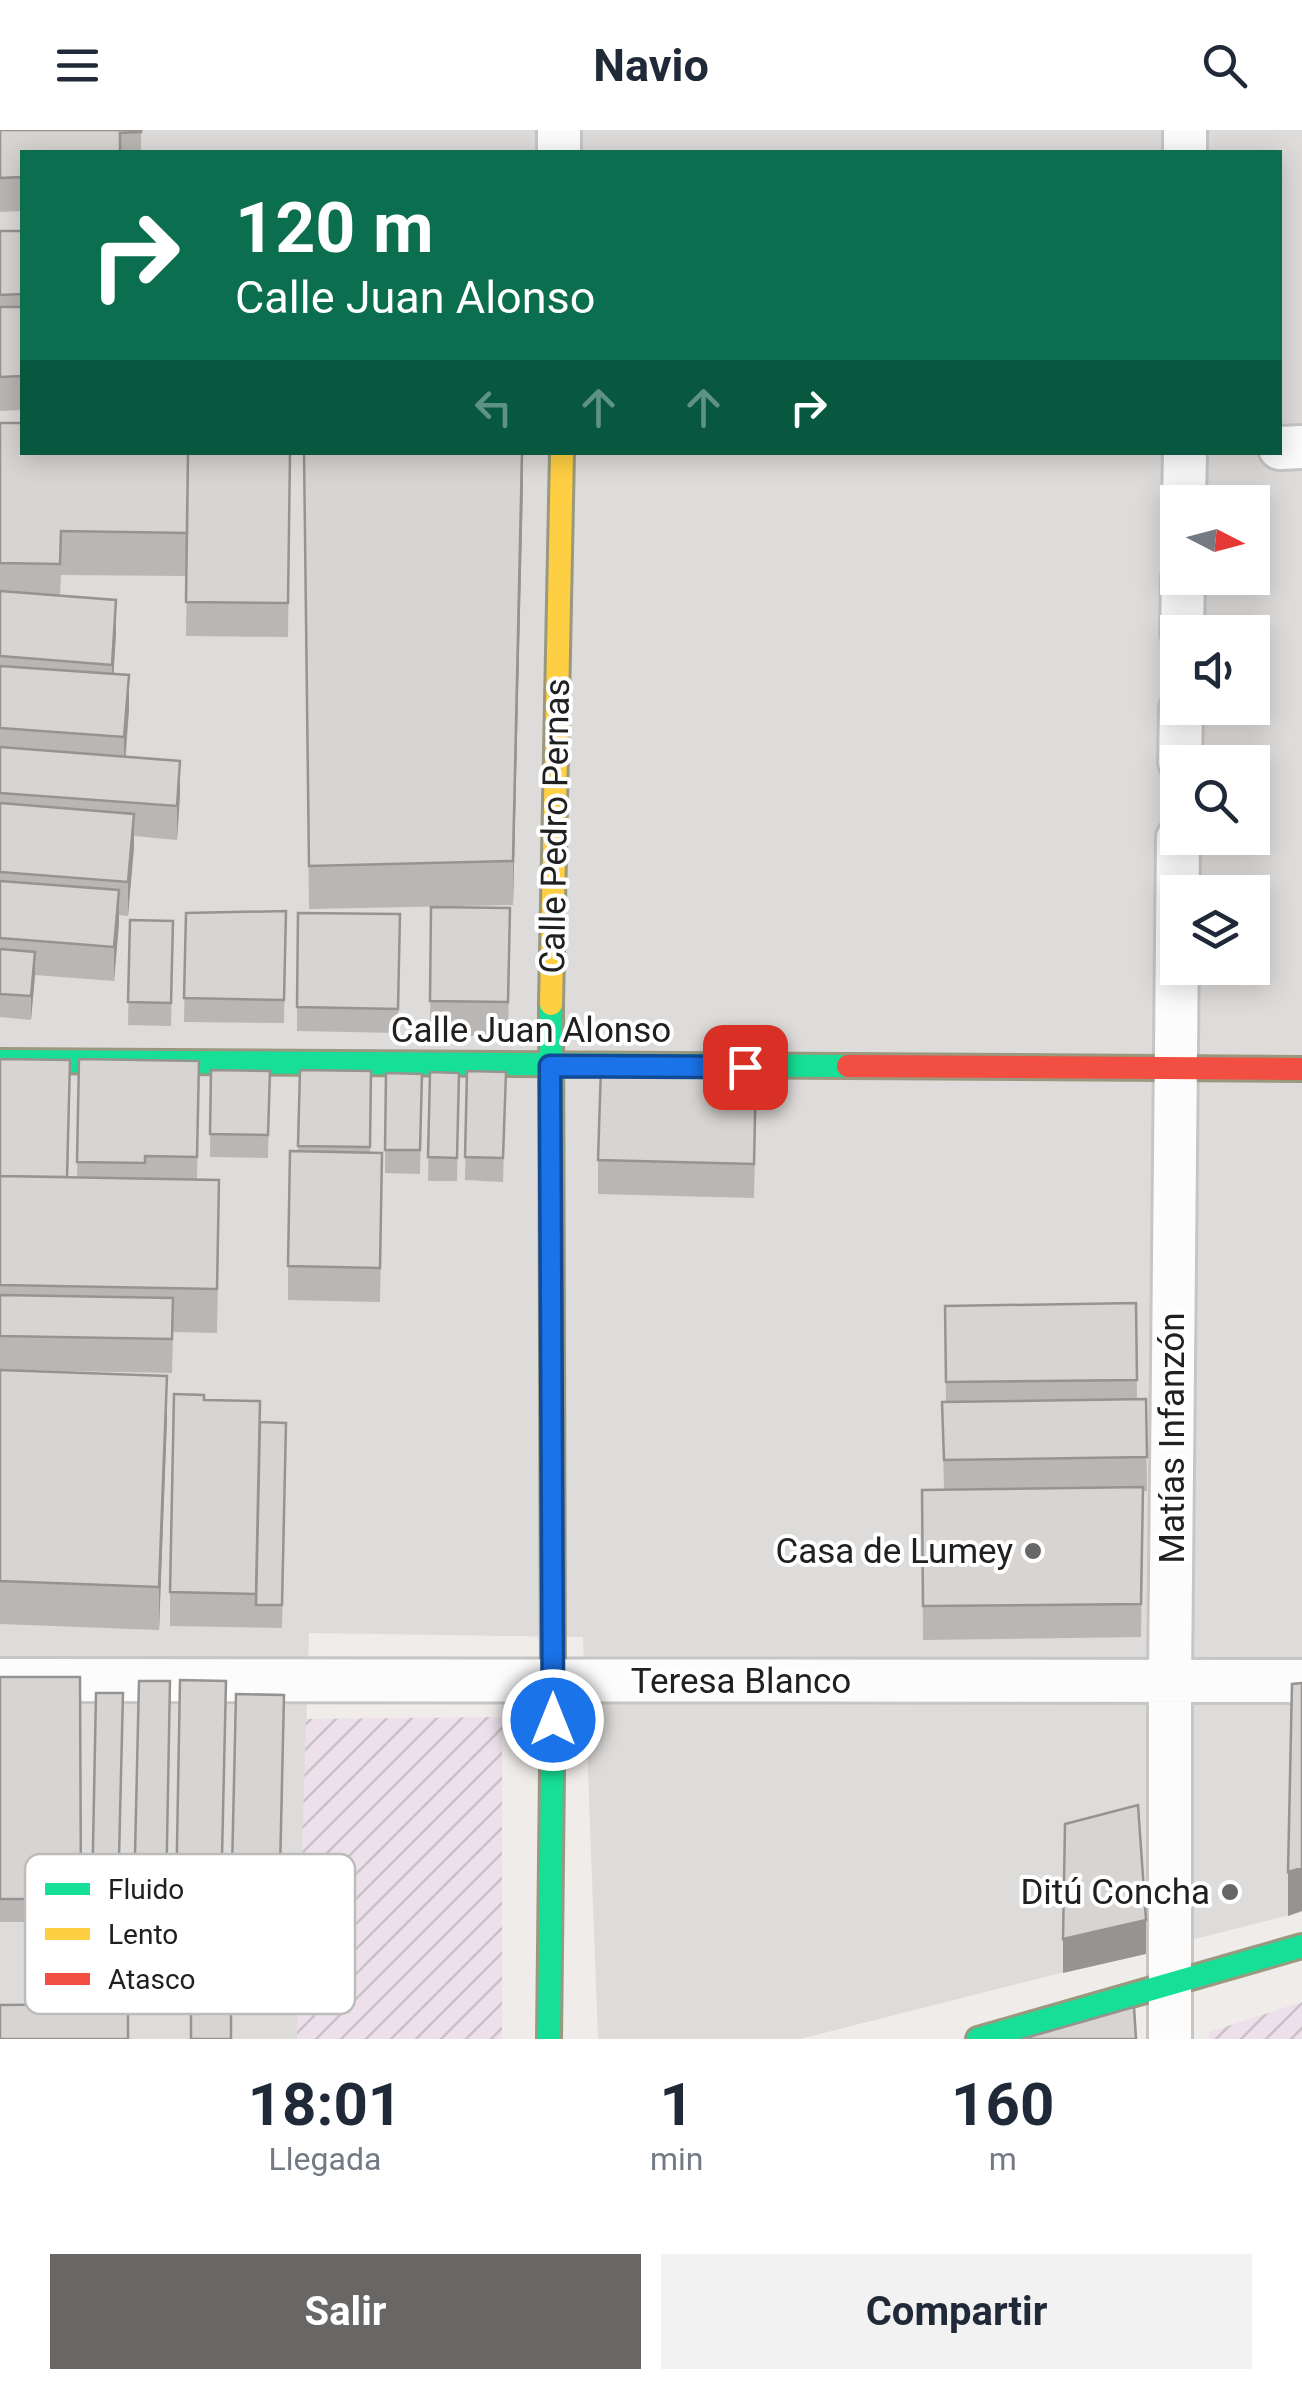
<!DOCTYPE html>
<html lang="es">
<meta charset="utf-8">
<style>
:root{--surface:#fff;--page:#f2f2f3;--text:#1f2937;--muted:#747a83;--accent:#686766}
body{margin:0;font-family:Roboto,sans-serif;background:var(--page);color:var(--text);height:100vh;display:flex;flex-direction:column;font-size:38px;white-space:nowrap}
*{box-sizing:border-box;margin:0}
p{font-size:32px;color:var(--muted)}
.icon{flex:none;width:55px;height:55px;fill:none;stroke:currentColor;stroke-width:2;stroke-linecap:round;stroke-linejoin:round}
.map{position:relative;height:1909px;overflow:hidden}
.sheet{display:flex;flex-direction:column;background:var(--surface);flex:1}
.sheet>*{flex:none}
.top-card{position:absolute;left:20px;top:20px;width:1262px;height:305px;border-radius:0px;box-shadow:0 5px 25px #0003;background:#0b6e4f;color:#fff;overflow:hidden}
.needle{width:65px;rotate:96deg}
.tools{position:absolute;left:1160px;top:355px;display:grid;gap:20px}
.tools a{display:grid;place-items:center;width:110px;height:110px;border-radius:0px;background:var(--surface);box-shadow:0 5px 25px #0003;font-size:50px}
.pin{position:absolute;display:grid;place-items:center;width:85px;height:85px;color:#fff;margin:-42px;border-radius:20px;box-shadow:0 5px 15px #0006}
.me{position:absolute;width:110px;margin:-55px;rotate:0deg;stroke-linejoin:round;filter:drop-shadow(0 0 8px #0008)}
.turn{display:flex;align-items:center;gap:35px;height:210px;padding:0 50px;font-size:45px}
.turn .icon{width:130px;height:130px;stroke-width:2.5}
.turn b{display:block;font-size:70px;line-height:85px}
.lanes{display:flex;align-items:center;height:95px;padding:0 50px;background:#0003;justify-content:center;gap:50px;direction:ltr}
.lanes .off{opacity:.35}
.eta{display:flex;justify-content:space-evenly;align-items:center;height:170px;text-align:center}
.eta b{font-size:60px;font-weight:700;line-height:70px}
.primary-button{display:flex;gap:20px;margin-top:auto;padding:20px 50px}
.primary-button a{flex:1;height:115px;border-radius:0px;background:var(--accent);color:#fff;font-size:40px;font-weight:700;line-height:115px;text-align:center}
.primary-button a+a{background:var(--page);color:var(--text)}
header{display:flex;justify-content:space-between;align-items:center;height:130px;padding:0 50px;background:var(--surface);font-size:45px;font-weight:700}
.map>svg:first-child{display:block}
.residential{fill:#dedcda;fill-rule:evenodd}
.industrial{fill:url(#industrial-furrows)}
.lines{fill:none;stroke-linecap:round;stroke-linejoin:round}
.street-casing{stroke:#c7c6c5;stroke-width:48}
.fast-casing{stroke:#9a997f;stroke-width:28}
.slow-casing{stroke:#9a997f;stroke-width:28}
.jam-casing{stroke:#9a997f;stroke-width:28}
.street{stroke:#fdfcfc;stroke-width:42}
.fast{stroke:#16e098;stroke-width:22}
.slow{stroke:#ffcf43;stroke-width:22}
.jam{stroke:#f24e42;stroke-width:22}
.wall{fill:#b9b6b4}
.shaded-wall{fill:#969492}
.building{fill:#d7d4d1;stroke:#969492;stroke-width:2.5}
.route-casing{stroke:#114b97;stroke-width:25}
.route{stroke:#1a73e8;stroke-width:18}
.poi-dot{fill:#686766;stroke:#fff;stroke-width:4}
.labels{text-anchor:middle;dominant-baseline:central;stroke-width:8;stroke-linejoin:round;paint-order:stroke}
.street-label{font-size:35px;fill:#202020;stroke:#fff}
.poi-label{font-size:35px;fill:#202020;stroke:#fff;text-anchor:end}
.key{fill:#fff;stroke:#bcbcbc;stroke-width:2.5}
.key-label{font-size:28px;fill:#202020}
</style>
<header><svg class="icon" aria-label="menu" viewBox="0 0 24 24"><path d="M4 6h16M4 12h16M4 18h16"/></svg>Navio<svg class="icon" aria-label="search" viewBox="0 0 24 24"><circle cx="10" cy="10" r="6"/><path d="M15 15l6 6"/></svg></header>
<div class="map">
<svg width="1302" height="1909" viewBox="0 0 1302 1909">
<defs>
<pattern id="industrial-furrows" width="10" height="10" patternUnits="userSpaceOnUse" patternTransform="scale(2.5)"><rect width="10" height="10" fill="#ede0ea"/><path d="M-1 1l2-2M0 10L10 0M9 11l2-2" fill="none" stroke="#cbc0c8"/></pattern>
</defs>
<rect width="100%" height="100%" fill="#efece9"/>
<path class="residential" d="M0,0H1302V1782L800,1909H598L583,1507L309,1503L297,1909H0ZM22,22H1280V322H22ZM1178,372H1252V448H1178ZM1178,502H1252V578H1178ZM1178,632H1252V708H1178ZM1178,762H1252V838H1178Z"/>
<path class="industrial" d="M502,1587V1909H297L306,1589Z
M1302,1872V1909H1209V1902Z"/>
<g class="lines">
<g class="street-casing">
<path id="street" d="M559,0V22
M1185,0V22
M1280,318L1302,317
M1184,372L1185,322
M1182,502L1183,448
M1180,632L1181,578
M0,1550L1302,1551
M1170,1909V1551L1178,708"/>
</g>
<g class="fast-casing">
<path id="fast" d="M0,931L848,936
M549,1909L553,1551L551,874
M978,1909L1302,1816"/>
</g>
<g class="slow-casing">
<path id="slow" d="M551,874L562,322"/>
</g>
<g class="jam-casing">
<path id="jam" d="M848,936L1302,939"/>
</g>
<use href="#street" class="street"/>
<use href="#fast" class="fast"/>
<use href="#slow" class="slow"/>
<use href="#jam" class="jam"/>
</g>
<path class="wall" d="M0,0H141V22H22V81L0,82Z
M0,101H22V280L0,281Z
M0,293L290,322L288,507L186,506L187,446L61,445L60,465L116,504L113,544L129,579L126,626L180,665L177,710L134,706L128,786L119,785L114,851L35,845L31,890L0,887Z
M304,322L523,356L513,775L309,779Z
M431,777L510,812L508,906L430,905Z
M286,781L284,893L184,892L186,783Z
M298,783L400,784L398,903L297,901Z
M130,790L173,791L171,896L128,895Z
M0,929L70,964L68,1047L77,1048L79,929L199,931L197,1050L219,1094L217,1203L173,1202L172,1243L12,1240L167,1289L159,1500L0,1494Z
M211,940L270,941L268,1028L210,1027Z
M300,940L371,941L370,1023L382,1057L380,1172L288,1170V1136L298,1022Z
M467,941L506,942L503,1052L465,1050Z
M430,942L459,943L457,1051H428Z
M386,943L422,944L420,1044L385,1043Z
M756,974L754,1068L598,1064V1030Z
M1136,1173L1137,1269H1146L1147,1361H1143L1141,1507L923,1510L922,1360L944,1359L942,1272H946L945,1176Z
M204,1270L260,1292L286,1293L282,1498L170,1496V1462Z
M0,1547H80L81,1792H0Z
M170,1551L166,1802L134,1801V1767Z
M226,1551L221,1805L176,1804V1771Z
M96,1563L123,1587L118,1792L92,1791Z
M284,1599L280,1774L232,1773V1739Z"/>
<path class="shaded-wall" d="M522,322L523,356L513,775V731Z
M116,470V504L112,569V535Z
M129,545V579L124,641V607Z
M180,631V665L177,710V676Z
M134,684V718L128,786V752Z
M119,760V794L114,851V817Z
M35,822V845L31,890V866Z
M167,1246V1289L159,1500V1457Z
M1302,1738V1781L1288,1786V1742Z
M1146,1790V1824L1063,1843V1809Z"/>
<path class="building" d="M0,0H141V2L120,3V22H22V47L0,48Z
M0,101H22V164L0,165Z
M0,177H22V246L0,247Z
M0,293H22V322H188L187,403L61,401L60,434L0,433Z
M188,322H290L288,473L186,472Z
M304,322H522L513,731L309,736Z
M0,461L116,470L112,535L0,526Z
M0,536L129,545L124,607L0,598Z
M0,617L180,631L177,676L0,663Z
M0,673L134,684L128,752L0,742Z
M0,751L119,760L114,817L0,808Z
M431,777L510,778L508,872L430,871Z
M286,781L284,870L184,868L186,783Z
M298,783L400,784L398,879L297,877Z
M130,790L173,791L171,873L128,872Z
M0,819L35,822L31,866L0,864Z
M0,929L70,930L67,1047L0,1046Z
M79,929L199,931L197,1027L145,1026V1033L77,1032Z
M601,937L756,940L754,1034L598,1030Z
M211,940L270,941L268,1005L210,1004Z
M300,940L371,941L370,1017L298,1016Z
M467,941L506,942L503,1028L465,1027Z
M430,942L459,943L457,1028L428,1027Z
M386,943L422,944L420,1020H385Z
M290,1021L382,1023L380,1138L288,1136Z
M0,1046L219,1050L217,1159L0,1155Z
M0,1165L173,1168L172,1209L0,1206Z
M1136,1173L1137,1250L946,1252L945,1176Z
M0,1240L167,1246L159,1457L0,1451Z
M174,1264L204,1265V1270L260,1271L256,1464L170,1462Z
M1146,1269L1147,1327L944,1330L942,1272Z
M260,1292L286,1293L282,1475H256Z
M1143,1357L1141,1474L923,1476L922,1360Z
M0,1547H80L81,1769H0Z
M180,1550L226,1551L221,1771H176Z
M139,1551H170L166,1768L134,1767Z
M1302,1553V1738L1288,1742L1292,1554Z
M96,1563H123L118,1768H92Z
M236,1564L284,1565L280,1740L232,1739Z
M1138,1675L1146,1790L1063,1809L1065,1694Z
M191,1816H231V1909H191Z
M128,1874V1909H0V1875Z
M1134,1877L1136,1909H1022Z"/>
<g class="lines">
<g class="route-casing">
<path id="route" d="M553,1590L550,936L745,937"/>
</g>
<use href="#route" class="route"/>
</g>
<g class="poi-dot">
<circle cx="1033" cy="1421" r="10"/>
<circle cx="1230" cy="1762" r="10"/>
</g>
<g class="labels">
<g class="street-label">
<text transform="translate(555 696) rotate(-89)">Calle Pedro Pernas</text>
<text x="531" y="900">Calle Juan Alonso</text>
<text transform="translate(1172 1308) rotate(-90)">Matías Infanzón</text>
<text x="741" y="1551">Teresa Blanco</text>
</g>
<g class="poi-label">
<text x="1013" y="1421">Casa de Lumey</text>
<text x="1210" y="1762">Ditú Concha</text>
</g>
</g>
<rect x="25" y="1724" width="330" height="160" rx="15" class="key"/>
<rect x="45" y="1753" width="45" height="12" fill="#16e098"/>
<rect x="45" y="1798" width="45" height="12" fill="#ffcf43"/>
<rect x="45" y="1843" width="45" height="12" fill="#f24e42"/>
<g class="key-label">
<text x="108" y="1769">Fluido</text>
<text x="108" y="1814">Lento</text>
<text x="108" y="1859">Atasco</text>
</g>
</svg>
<div class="tools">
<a><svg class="needle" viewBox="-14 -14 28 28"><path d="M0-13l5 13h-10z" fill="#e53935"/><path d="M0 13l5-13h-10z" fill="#747a83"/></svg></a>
<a><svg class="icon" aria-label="sound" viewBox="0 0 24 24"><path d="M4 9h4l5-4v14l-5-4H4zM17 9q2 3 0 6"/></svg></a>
<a><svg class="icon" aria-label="search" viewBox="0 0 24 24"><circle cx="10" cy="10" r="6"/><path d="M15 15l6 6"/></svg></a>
<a><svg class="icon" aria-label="layers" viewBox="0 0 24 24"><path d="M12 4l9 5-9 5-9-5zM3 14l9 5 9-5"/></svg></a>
</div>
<div class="pin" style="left:745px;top:937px;background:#d93025"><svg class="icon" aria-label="arrive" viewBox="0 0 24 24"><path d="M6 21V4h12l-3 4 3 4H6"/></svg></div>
<svg class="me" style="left:553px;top:1590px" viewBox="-20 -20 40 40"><circle r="17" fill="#1a73e8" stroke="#fff" stroke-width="3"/><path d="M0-11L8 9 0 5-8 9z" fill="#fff"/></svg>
<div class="top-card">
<div class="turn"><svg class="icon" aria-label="right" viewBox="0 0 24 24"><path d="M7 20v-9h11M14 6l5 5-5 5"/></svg><div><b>120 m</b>Calle Juan Alonso</div></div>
<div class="lanes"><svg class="icon off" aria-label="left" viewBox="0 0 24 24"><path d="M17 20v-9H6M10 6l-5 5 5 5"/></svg><svg class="icon off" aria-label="ahead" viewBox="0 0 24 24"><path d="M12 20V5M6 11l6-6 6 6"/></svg><svg class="icon off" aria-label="ahead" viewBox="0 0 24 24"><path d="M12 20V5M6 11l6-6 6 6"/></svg><svg class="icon" aria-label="right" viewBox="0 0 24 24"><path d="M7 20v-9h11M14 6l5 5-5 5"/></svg></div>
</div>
</div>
<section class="sheet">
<div class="eta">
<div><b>18:01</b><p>Llegada</p></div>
<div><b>1</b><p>min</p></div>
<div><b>160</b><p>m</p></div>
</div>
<div class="primary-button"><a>Salir</a><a>Compartir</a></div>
</section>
